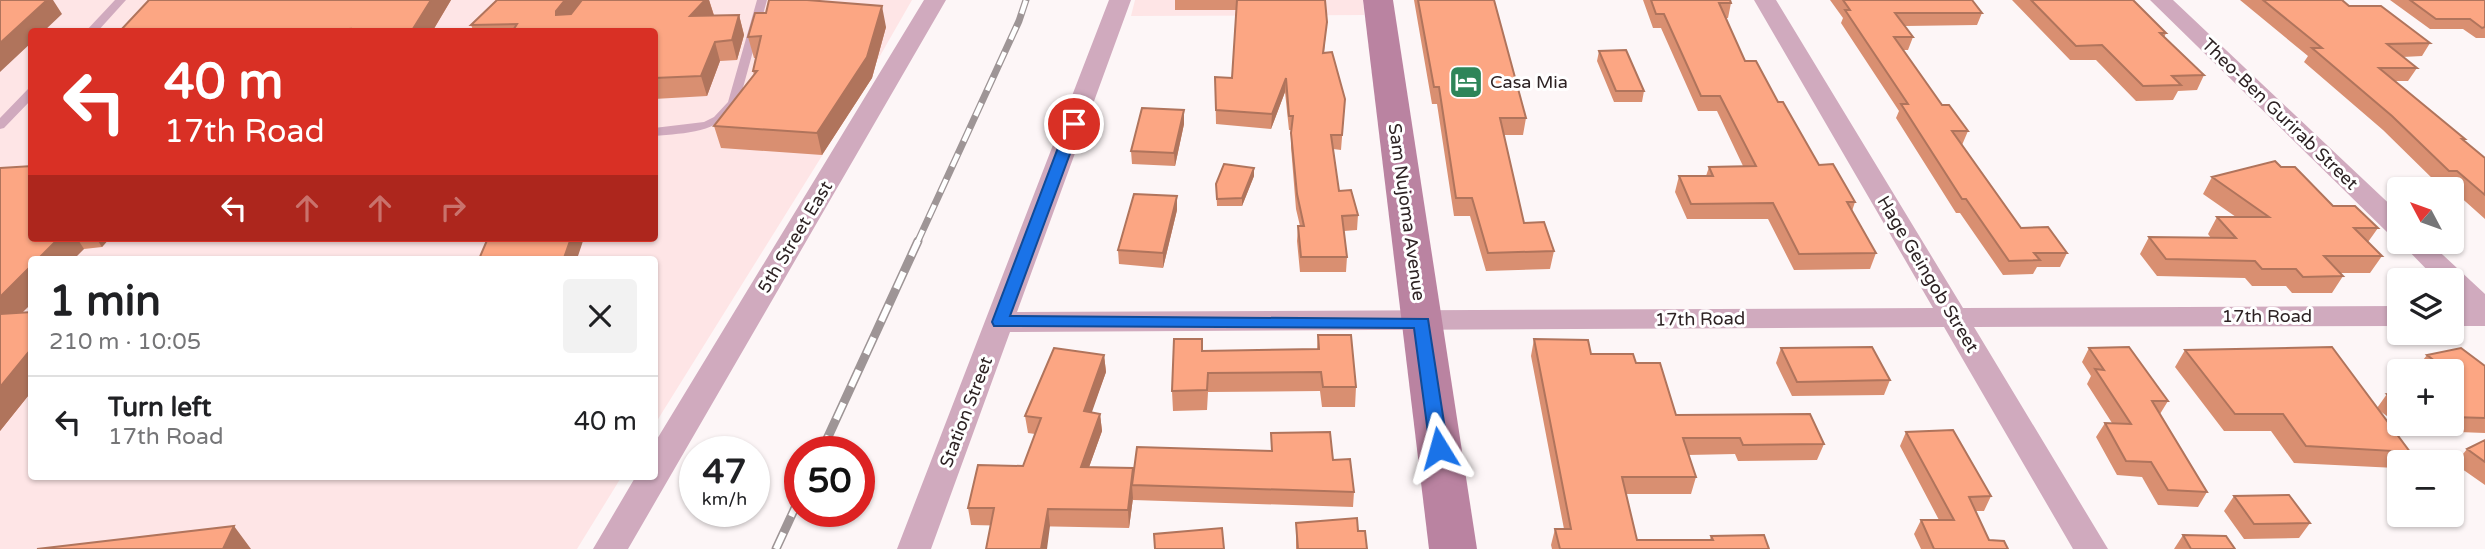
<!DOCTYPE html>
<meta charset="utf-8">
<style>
:root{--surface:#fff;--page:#f2f2f2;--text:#202124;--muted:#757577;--line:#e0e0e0}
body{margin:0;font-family:"Varela Round",sans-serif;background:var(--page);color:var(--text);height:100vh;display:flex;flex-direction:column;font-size:26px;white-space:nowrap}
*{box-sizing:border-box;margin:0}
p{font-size:23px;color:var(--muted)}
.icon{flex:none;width:38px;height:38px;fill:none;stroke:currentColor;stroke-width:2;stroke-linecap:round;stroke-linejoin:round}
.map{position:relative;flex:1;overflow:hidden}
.panel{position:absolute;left:28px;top:256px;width:630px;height:224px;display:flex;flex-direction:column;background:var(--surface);border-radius:7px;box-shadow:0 2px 5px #0004}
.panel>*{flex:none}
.hud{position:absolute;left:28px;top:28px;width:630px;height:214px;border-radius:7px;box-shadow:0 2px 5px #0004;background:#d93025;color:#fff;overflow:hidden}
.needle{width:46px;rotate:311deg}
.buttons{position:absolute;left:2387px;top:177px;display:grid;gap:14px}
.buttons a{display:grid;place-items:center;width:77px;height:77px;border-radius:7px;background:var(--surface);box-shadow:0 2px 5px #0004;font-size:35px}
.speed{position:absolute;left:679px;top:436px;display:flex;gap:14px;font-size:35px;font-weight:700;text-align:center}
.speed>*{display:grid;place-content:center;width:91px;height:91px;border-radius:50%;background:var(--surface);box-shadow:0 2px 5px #0004;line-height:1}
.speed small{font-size:18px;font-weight:400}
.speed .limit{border:10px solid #d22;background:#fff;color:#111}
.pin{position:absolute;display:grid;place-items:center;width:60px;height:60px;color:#fff;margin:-30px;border:4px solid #fff;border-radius:50%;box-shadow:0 2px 7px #0007}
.me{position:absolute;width:77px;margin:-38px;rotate:352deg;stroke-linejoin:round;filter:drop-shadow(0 0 5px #0008)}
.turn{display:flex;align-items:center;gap:24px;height:147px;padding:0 21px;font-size:32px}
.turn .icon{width:91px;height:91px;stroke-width:2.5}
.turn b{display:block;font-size:49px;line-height:60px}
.lanes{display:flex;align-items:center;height:66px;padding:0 21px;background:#0003;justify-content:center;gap:35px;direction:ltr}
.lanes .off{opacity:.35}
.round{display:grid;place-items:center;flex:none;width:74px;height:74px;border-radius:7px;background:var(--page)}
.head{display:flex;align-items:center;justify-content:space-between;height:119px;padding:0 21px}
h1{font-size:42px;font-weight:800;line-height:52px}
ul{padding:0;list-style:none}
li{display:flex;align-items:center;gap:21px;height:91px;padding:0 21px;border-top:2px solid var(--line)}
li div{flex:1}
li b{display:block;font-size:26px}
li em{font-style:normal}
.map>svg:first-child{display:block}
.built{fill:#fee5e6;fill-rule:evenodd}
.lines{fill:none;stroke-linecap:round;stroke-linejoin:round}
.service{fill:#d0aabe;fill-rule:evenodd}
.minor{fill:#d0aabe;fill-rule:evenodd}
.secondary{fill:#ba83a1;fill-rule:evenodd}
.rail-far1-casing{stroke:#9e9596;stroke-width:7}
.rail-casing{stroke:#9e9596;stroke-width:9}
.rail-far1{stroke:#fff;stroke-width:4.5;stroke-dasharray:14;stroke-linecap:butt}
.rail{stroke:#fff;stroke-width:6;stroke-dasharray:18;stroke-linecap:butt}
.wall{fill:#d98f71}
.shaded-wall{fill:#b0745c}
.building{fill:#fca683;stroke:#b0745c;stroke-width:2}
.route{fill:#1a73e8;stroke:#114b97;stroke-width:2}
.labels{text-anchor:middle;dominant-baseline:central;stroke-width:6;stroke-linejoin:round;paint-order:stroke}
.poi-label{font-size:18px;fill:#2e2324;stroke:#fff;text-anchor:start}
.street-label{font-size:18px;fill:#2e2324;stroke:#fff}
</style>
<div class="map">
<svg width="2485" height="549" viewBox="0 0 2485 549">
<rect width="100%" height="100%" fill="#fdf6f7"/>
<path class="built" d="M0,0H912L830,143L655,424L654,259H32V476H622L577,549H0ZM32,32H654V238H32Z
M1135,0H1363L1364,15L1131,16Z"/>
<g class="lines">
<path class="service" d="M115,0H126L97,32H85Z
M757,0H767L738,106C717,133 687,133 654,136V128L704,122L714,117L728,102Z
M28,89H32V99L4,128L0,129V118Z"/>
<path class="minor" d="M924,0H946L628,549H593L636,476H654V444Z
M1109,0H1131L1017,312L1933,308L1754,0H1776L1963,308L2399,306V326L1974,327L2108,549H2073L1944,327L1010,332L931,549H897Z
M2150,0H2173L2399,213V236L2389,234Z
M2400,242H2429L2485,294V326H2452V306H2464L2452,295V280H2437Z"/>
<path class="secondary" d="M1363,0H1393L1477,549H1429Z"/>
<g class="rail-far1-casing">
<path id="rail-far1" d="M917,243L1019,21L1026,0"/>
</g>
<g class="rail-casing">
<path id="rail" d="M821,452L918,241
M776,549L800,497"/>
</g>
<use href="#rail-far1" class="rail-far1"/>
<use href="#rail" class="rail"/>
</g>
<path class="wall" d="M149,0H451L432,32H119Z
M497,0H709L714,15H739L744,35L737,60L720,61L707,96L654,99V32H474L471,25Z
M1175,0H1325L1327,22L1324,52L1345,99L1341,150L1333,149L1339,191L1358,215L1357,230L1344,231L1347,257L1346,272H1300L1297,241L1298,226H1300L1296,209L1291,147V130H1289L1285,92L1271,129L1216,124L1215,77L1232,78L1236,10H1175Z
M1414,0H1494L1526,118L1523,135H1504L1524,223L1554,251L1550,269L1486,271L1470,216H1454L1437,104H1432Z
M1643,0H1730L1731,3L1728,18H1726L1745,61L1778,102L1819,165L1855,202L1852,211L1876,253L1870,269L1794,270L1768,219H1687L1675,192L1679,176H1706L1709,167L1743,166L1717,111H1698L1661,28H1653Z
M1830,0H1972L1982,13L1977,25L1905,26L1913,37L1908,50H1903L1942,105L1968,131L1962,145L2021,228L2067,253L2060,267H2037L2033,274L2003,275L1960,213H1956L1896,118L1899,111L1841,23L1843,18Z
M2012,0H2133L2166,33L2164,38L2204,75L2197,90L2178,91L2173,100L2136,101L2096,60H2070Z
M2240,0H2342L2349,6L2430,43L2422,56L2403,57L2417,68L2408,81H2395L2465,139L2464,141L2485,158V219L2447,185H2439L2383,130L2304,62L2308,56Z
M2390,0H2485V38H2476L2463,29H2430Z
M886,27L872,78L822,155L721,148L714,126L754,75L753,71L756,58H754L748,37Z
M1599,51L1644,91L1642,102H1614L1597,61Z
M1184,110V124L1175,166L1132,164L1131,151Z
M2281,167L2333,206L2378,228L2368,242L2382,256L2370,273H2340L2343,276L2332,293H2292L2286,286H2252L2245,278L2157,276L2140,254L2149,237L2211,238L2208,234L2217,217H2236L2203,194L2212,177Z
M1254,168V176L1242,206H1217L1216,184Z
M1177,210L1163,268L1119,264L1118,250Z
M32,238H110L102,247L84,249L32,259V303L22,312H32V391L0,431Z
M1318,335L1356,387L1355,407H1322L1320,391L1208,392L1207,410L1173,411L1172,391L1203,351L1317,349Z
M1534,339L1591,354L1636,363L1676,415L1824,444L1817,460L1738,461L1735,454L1688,455L1696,477L1691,494H1626L1637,540H1710L1711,536L1769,549H1552L1551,545L1555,529H1564L1531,356Z
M1781,348L1890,380L1884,395L1792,396L1776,363Z
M2089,348L2168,401L2160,414L2207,492L2198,507L2158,505L2142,477L2117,475L2096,437L2105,423H2112L2087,384L2091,376L2082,362Z
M2185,350L2377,408L2387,394L2399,392V424H2452V371H2419L2416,369L2427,355L2485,366V433L2406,430L2380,411L2410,452L2401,462H2399V465L2396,468L2294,463L2271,431H2224L2175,367Z
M1104,355L1106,372L1091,412L1100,414L1102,431L1089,467L1133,468L1271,451V433L1333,460L1354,492L1353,507L1133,500V498L1129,528L971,525L968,508L1023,466L1035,434L1028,433L1025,416Z
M1906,432L1991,496L1984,511H1975L1989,540L2008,549H1921L1914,534L1921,520H1939L1900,446Z
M2485,440V485L2455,464L2467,449Z
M2234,496L2310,523L2299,538L2244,539L2224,511Z
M1296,523L1358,531L1367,549H1296Z
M2183,535L2235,549H2174Z"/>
<path class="shaded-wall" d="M47,0H53L62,14L43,32H32V42L0,72V43Z
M431,0H451L432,32H411Z
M565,0H586L563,30L556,15V11Z
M697,0H709L714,16H690Z
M882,6L886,27L872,78L822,155L817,133Z
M739,15L744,35L737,60L732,40Z
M715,42L720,61L707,96L701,76Z
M1286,78L1285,92L1271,129L1272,114Z
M1184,110V124L1175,166L1174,153Z
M1254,168V176L1242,206V198Z
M1177,196V210L1163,268V253Z
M59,238H77L84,249L74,259H38Z
M96,238H110L102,247Z
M571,238H584L577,259H565L564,258Z
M32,265V303L0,335V297Z
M32,348V391L0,431V387Z
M1104,355L1106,372L1086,429L1084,411Z
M1100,414L1102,431L1083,484L1081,467Z
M1133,468L1132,485L1133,498L1129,528L1128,510Z
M1048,509L1050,526L1047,549H1041Z
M234,526L251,549H223Z"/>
<path class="building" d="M0,0H47L0,43Z
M149,0H431L411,32H348L350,29L309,32H119Z
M497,0H565L556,11V15L571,14L582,0H705L690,16L739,15L732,40L715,42L701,76L654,78V32H512L517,24L471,25Z
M769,0H807L882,6L867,57L817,133L714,126L757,71H753L761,36L748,37L755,13H766Z
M1237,0H1325L1327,22L1323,53L1332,52L1345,99L1342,135H1331L1339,191L1351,190L1358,215L1342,216L1347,257H1301L1298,226H1304L1297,194L1291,133L1293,116H1289L1286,78L1272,114L1216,110L1215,77L1232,78Z
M1418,0H1494L1526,118H1500L1524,223L1544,222L1554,251L1488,253L1472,198H1456L1439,87H1434Z
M1651,0H1730L1731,3H1719L1745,61H1756L1778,102H1783L1819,165L1833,164L1855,202H1847L1876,253L1799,254L1773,203L1691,204L1679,176H1713L1709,167L1756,166L1720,96H1701L1664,14H1656Z
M1843,0H1972L1982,13H1895L1913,37H1894L1942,105H1949L1968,131H1952L2021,228L2048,227L2067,253H2034L2040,260L2009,261L1966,199H1962L1901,104H1908L1845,10H1850Z
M2031,0H2133L2166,33H2160L2204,75L2172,76L2181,85L2143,86L2102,45L2076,46Z
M2263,0H2342L2349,6H2381L2430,43L2387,44L2417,68H2379L2465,139H2462L2485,158V195L2457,171H2449L2392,116L2312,48H2322Z
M2410,0H2485V27L2482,28L2470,19H2436Z
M1626,50L1644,91H1616L1599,51Z
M1142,108L1184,110L1174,153L1131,151Z
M2275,161L2281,167H2295L2333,206H2355L2378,228H2354L2382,256H2324L2343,276L2303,277L2296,269H2262L2255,261L2166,259L2149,237L2236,238L2217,217H2269L2212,177Z
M1224,164L1254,168L1242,198L1217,199L1216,184Z
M32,166V238H59L38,259H32V265L0,297V168Z
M1134,194L1177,196L1163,253L1118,250Z
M488,238H571L564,258L549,259H479Z
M32,312V348L0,387V314Z
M1318,335H1351L1356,387H1323L1321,372L1208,373L1207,390L1172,391L1174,339H1202V351L1319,349Z
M1534,339L1588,340L1591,354H1633L1636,363H1660L1676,415L1810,414L1824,444L1743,445L1740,438H1683L1696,477H1622L1637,540H1713L1711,536L1764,535L1769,549H1560L1555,529H1571Z
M1872,347L1890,380L1797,382L1781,348Z
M2129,347L2168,401H2152L2207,492L2168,490L2151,462L2126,461L2105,423L2131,424L2095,369L2104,370L2089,348Z
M2332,347L2410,452L2306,446L2283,414H2235L2185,350Z
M1054,348L1104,355L1084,411L1100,414L1081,467L1133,468L1128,510L1048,509L1041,549H986L994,508H968L978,465L1023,466L1041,418L1025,416Z
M2461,348L2485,366V418L2452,417V381L2459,379L2452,374V371H2448L2427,355Z
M2399,392V403L2387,394Z
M1953,430L1991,496L1969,497L1989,540L2004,541L2008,549H1934L1921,520H1954L1906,432Z
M1330,432L1333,460L1350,459L1354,492L1132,485L1137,447L1272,451L1271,433Z
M2485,440V462L2467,449Z
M2289,495L2310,523L2254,524L2234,496Z
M1357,518L1358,531H1365L1367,549H1298L1296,523Z
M234,526L223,549H37Z
M1222,528L1224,549H1155L1154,534Z
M2183,535L2226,536L2235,549H2191Z"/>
<path class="route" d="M1074,120L1081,124L1010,316L1428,319L1448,448L1445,453H1433L1430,448L1414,328L994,326L992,322L1067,124Z"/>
<defs>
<g id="hotel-square" transform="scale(1.75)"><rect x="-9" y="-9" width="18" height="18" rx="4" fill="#2e8559" stroke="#fff"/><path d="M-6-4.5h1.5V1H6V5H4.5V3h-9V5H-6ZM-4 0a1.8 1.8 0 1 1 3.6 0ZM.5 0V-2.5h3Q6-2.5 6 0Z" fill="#fff"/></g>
</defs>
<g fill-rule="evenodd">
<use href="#hotel-square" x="1466" y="82"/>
</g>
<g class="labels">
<g class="poi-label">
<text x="1490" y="82">Casa Mia</text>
</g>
<g class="street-label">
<text transform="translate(2280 114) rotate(44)">Theo-Ben Gurirab Street</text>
<text transform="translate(1407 212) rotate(82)">Sam Nujoma Avenue</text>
<text transform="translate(795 237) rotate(-59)">5th Street East</text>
<text transform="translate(1928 274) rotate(59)">Hage Geingob Street</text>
<text x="2267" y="316">17th Road</text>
<text transform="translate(1700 319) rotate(-1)">17th Road</text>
<text transform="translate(966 412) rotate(-69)">Station Street</text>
</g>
</g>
</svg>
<div class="buttons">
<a><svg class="needle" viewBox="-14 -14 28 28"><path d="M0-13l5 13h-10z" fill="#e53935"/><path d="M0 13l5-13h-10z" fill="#757577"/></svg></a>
<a><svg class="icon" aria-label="layers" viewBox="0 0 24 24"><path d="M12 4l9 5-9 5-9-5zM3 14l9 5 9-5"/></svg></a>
<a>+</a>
<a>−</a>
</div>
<div class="speed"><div>47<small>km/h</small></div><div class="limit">50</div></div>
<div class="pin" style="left:1074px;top:124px;background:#d93025"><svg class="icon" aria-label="arrive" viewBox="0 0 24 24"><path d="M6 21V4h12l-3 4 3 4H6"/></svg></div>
<svg class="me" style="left:1439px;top:448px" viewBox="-20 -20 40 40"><path d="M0-17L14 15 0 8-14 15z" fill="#1a73e8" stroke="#fff" stroke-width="4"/></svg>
<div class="hud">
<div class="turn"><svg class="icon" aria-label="left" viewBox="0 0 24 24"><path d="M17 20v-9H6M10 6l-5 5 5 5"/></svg><div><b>40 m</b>17th Road</div></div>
<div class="lanes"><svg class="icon" aria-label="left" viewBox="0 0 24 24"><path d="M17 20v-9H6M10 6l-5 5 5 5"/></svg><svg class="icon off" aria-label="ahead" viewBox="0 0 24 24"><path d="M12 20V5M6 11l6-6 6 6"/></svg><svg class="icon off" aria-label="ahead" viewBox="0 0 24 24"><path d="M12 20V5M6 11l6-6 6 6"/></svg><svg class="icon off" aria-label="right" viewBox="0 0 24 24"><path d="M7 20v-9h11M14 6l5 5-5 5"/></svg></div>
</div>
<section class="panel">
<div class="head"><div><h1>1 min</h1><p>210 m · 10:05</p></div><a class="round"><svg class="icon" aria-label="close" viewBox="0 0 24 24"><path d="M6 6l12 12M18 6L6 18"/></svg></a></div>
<ul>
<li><svg class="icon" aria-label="left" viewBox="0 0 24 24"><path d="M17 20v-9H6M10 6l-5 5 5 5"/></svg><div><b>Turn left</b><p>17th Road</p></div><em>40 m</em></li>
</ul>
</section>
</div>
